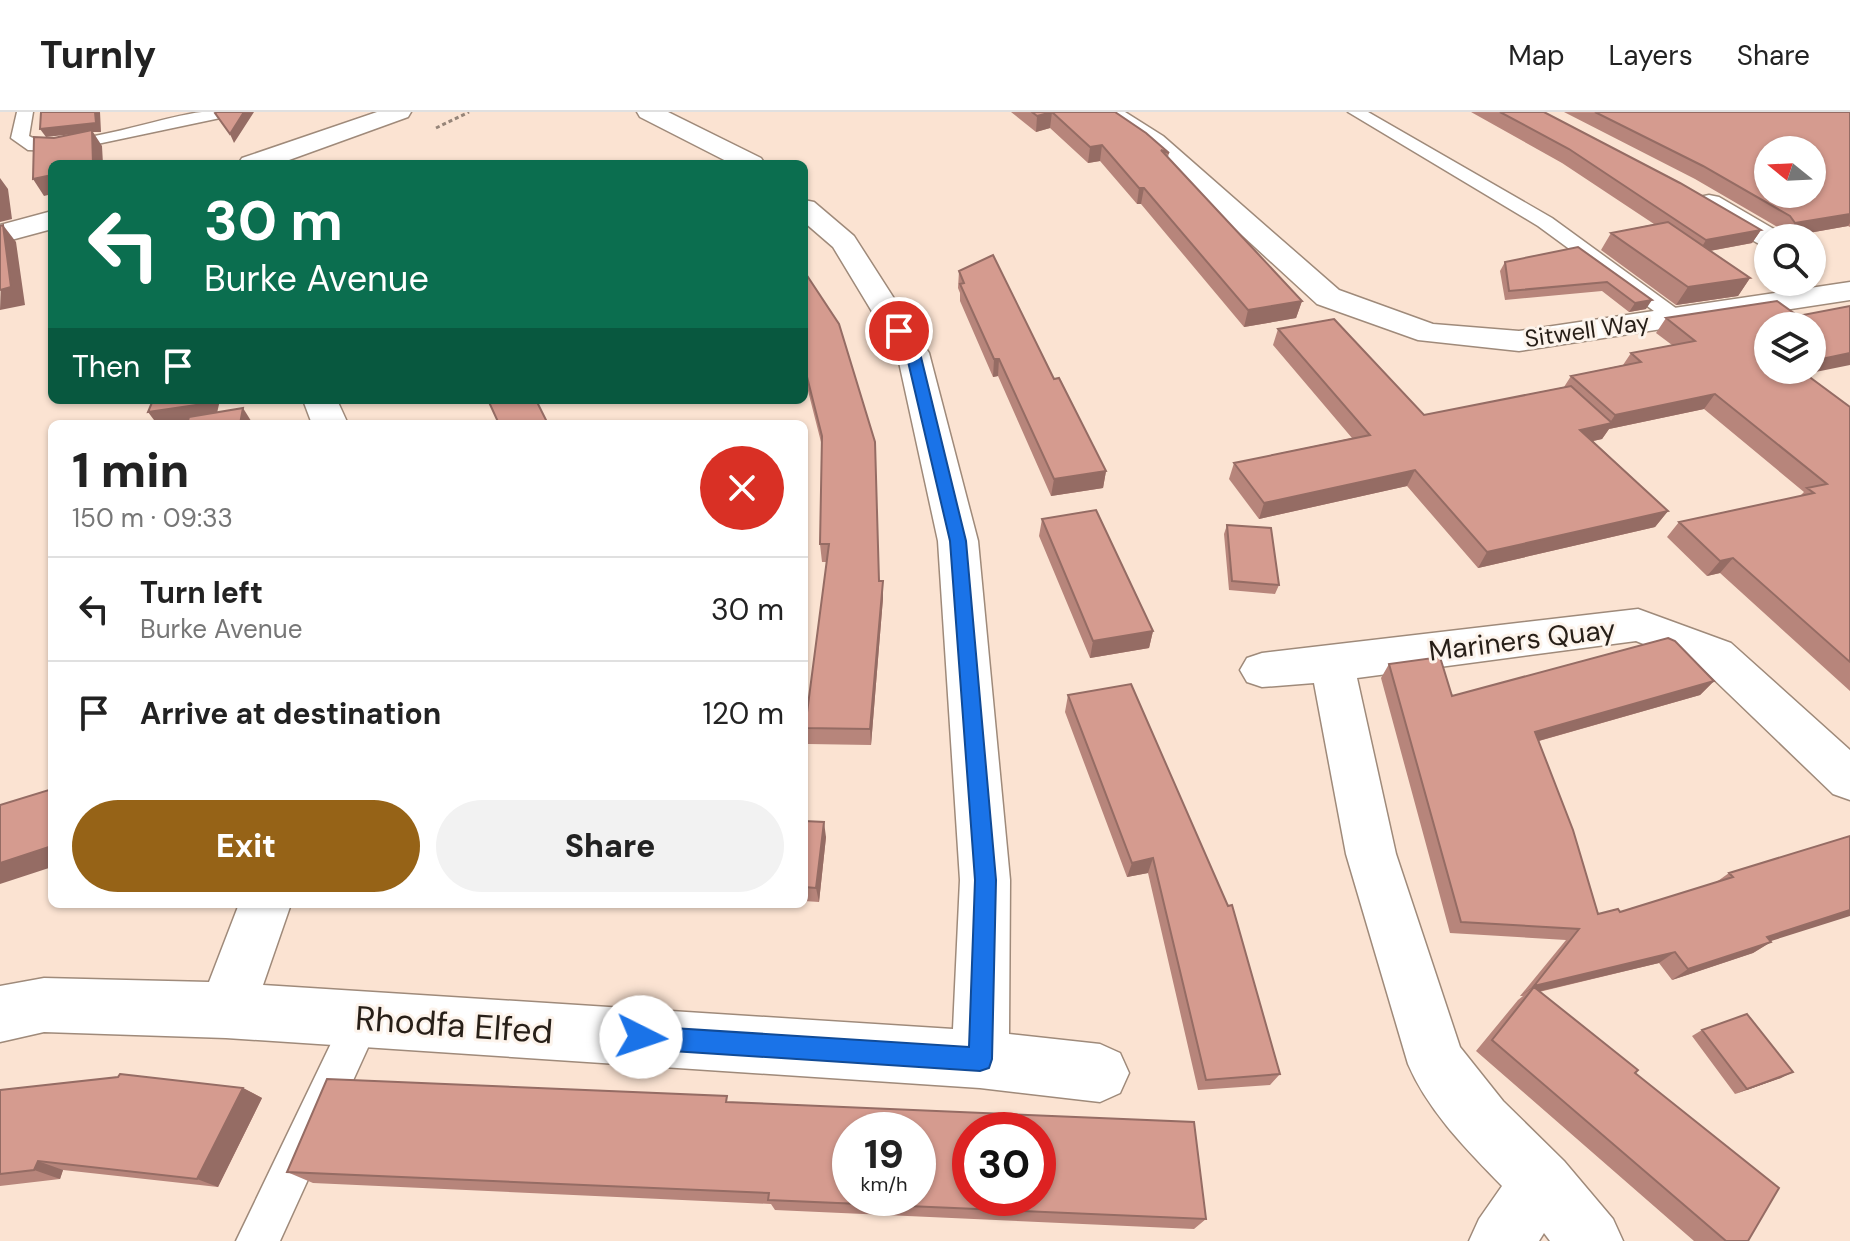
<!DOCTYPE html>
<meta charset="utf-8">
<style>
:root{--surface:#fff;--page:#f2f2f2;--text:#222;--muted:#767676;--line:#e0e0e0;--accent:#966317}
body{margin:0;font-family:"DM Sans",sans-serif;background:var(--page);color:var(--text);height:100vh;display:flex;flex-direction:column;font-size:30px;white-space:nowrap}
*{box-sizing:border-box;margin:0}
p{font-size:26px;color:var(--muted)}
.icon{flex:none;width:44px;height:44px;fill:none;stroke:currentColor;stroke-width:2;stroke-linecap:round;stroke-linejoin:round}
.map{position:relative;flex:1;overflow:hidden}
.details{position:absolute;left:48px;top:308px;width:760px;height:488px;display:flex;flex-direction:column;background:var(--surface);border-radius:12px;box-shadow:0 2px 6px #0004}
.details>*{flex:none}
.guide{position:absolute;left:48px;top:48px;width:760px;height:244px;border-radius:12px;box-shadow:0 2px 6px #0004;background:#0b6e4f;color:#fff;overflow:hidden}
.needle{width:52px;rotate:288deg}
.fabs{position:absolute;left:1754px;top:24px;display:grid;gap:16px}
.fabs a{display:grid;place-items:center;width:72px;height:72px;border-radius:50%;background:var(--surface);box-shadow:0 2px 6px #0004;font-size:40px}
.speed{position:absolute;left:832px;top:1000px;display:flex;gap:16px;font-size:40px;font-weight:700;text-align:center}
.speed>*{display:grid;place-content:center;width:104px;height:104px;border-radius:50%;background:var(--surface);box-shadow:0 2px 6px #0004;line-height:1}
.speed small{font-size:20px;font-weight:400}
.speed .limit{border:12px solid #d22;background:#fff;color:#111}
.pin{position:absolute;display:grid;place-items:center;width:68px;height:68px;color:#fff;margin:-34px;border:4px solid #fff;border-radius:50%;box-shadow:0 2px 8px #0007}
.me{position:absolute;width:88px;margin:-44px;rotate:94deg;stroke-linejoin:round;filter:drop-shadow(0 0 6px #0008)}
.turn{display:flex;align-items:center;gap:28px;height:168px;padding:0 24px;font-size:36px}
.turn .icon{width:104px;height:104px;stroke-width:2.5}
.turn b{display:block;font-size:56px;line-height:68px}
.then{display:flex;align-items:center;height:76px;padding:0 24px;background:#0003;gap:16px;font-size:30px}
.round{display:grid;place-items:center;flex:none;width:84px;height:84px;border-radius:42px;background:var(--page)}
.summary{display:flex;align-items:center;justify-content:space-between;height:136px;padding:0 24px}
h1{font-size:48px;font-weight:800;line-height:60px}
.primary-button{display:flex;gap:16px;margin-top:auto;padding:16px 24px}
.primary-button a{flex:1;height:92px;border-radius:48px;background:var(--accent);color:#fff;font-size:32px;font-weight:800;line-height:92px;text-align:center}
.primary-button a+a{background:var(--page);color:var(--text)}
ul{padding:0;list-style:none}
li{display:flex;align-items:center;gap:24px;height:104px;padding:0 24px;border-top:2px solid var(--line)}
li div{flex:1}
li b{display:block;font-size:30px}
li em{font-style:normal}
header{display:flex;align-items:center;gap:48px;box-sizing:border-box;height:112px;padding:0 40px;background:var(--surface);border-bottom:2px solid var(--line)}
header strong{font-size:38px}
nav{display:flex;gap:44px;margin-inline-start:auto;font-size:28px}
.map>svg:first-child{display:block}
.lines{fill:none;stroke-linecap:round;stroke-linejoin:round}
.service-casing{stroke:#9f8a7a;stroke-width:3}
.minor-casing{stroke:#9f8a7a;stroke-width:3}
.path{stroke:#968579;stroke-width:3;stroke-dasharray:4 3;stroke-linecap:butt}
.service{fill:#fff;fill-rule:evenodd}
.minor{fill:#fff;fill-rule:evenodd}
.wall{fill:#b7857b}
.shaded-wall{fill:#956c64}
.building{fill:#d59b8f;stroke:#956c64;stroke-width:2;fill-rule:evenodd}
.route{fill:#1a73e8;stroke:#114b97;stroke-width:2}
.labels{text-anchor:middle;dominant-baseline:central;stroke-width:6;stroke-linejoin:round;paint-order:stroke}
.far-street-label{font-size:24px;fill:#271f18;stroke:#fdf4ec}
.street-label{font-size:28px;fill:#271f18;stroke:#fdf4ec}
.near-street-label{font-size:34px;fill:#271f18;stroke:#fdf4ec}
</style>
<header>
<strong>Turnly</strong>
<nav><a>Map</a><a>Layers</a><a>Share</a></nav>
</header>
<div class="map">
<svg width="1850" height="1129" viewBox="0 0 1850 1129">
<rect width="100%" height="100%" fill="#fbe3d2"/>
<g class="lines">
<g class="service-casing">
<path id="service" d="M17,0H33L29,24C61,42 162,4 202,0C212,0 223,0 233,0L225,5L64,39L28,38L11,26Z
M1348,0H1368L1552,106L1688,205L1677,211L1669,210L1538,114Z
M362,888L375,894L381,907L280,1129H236L349,894Z"/>
</g>
<g class="minor-casing">
<path id="minor" d="M377,0H411L408,5L278,52H238L242,46Z
M637,0H668L761,46L765,52H732L640,5Z
M1096,0H1125L1163,24L1339,178L1433,212L1519,219L1850,170V188L1519,239L1418,228L1317,192L1145,34Z
M1709,83L1719,85L1779,120L1783,126H1768V134L1759,132L1699,97L1695,91L1699,85Z
M804,88L814,90L854,124L929,241L978,429L1010,768L1009,922L1100,932L1120,941L1129,961L1120,981L1100,990L980,976L226,926L44,920L0,930V874L44,866L209,870L239,792H291L263,873L953,917L960,768L938,429L897,241L833,135L804,110Z
M52,99V117L0,131V113Z
M303,288H337L348,312H312Z
M1638,497L1731,531L1850,638V688L1833,682L1701,555L1636,529L1357,566L1396,742L1460,935L1503,989L1564,1049L1613,1107L1623,1129H1550L1544,1121L1539,1129H1469L1479,1107L1502,1074C1467,1038 1428,999 1408,952L1346,742L1314,571L1262,575L1247,570L1240,558L1247,546L1262,541Z"/>
</g>
<path class="path" d="M436,16L469,0"/>
<use href="#service" class="service"/>
<use href="#minor" class="minor"/>
</g>
<path class="wall" d="M1011,0H1115L1169,41L1168,45L1302,189L1296,206L1244,215L1141,92H1137L1100,49L1088,51L1050,16L1036,20Z
M1471,0H1544L1761,118L1752,131L1710,139L1750,166L1738,184L1676,193L1601,138L1611,121L1654,112L1562,51Z
M1564,0H1850V115L1848,114L1786,125L1781,117L1695,67Z
M1578,135L1646,197L1629,200L1602,179L1505,188L1500,159L1505,150Z
M804,159L879,469H883V486L871,633L808,632L805,616L827,450H822L820,432L822,334L804,263Z
M959,159L1054,267L1106,359L1103,376L1051,384L998,264L993,265L960,189V181L958,176Z
M1666,206L1805,262L1850,295V579L1720,461L1707,464L1667,425L1679,410L1800,384L1804,380L1704,297L1609,317L1602,327L1593,329L1668,399L1655,415L1478,456L1407,374L1259,407L1229,367L1234,351L1352,326L1273,233L1278,217L1424,303L1564,275L1571,264L1623,253L1631,241L1672,233L1656,221Z
M1042,407L1153,519L1149,536L1090,546L1039,424Z
M1227,413L1279,473L1275,482L1229,478L1224,422Z
M1389,552L1452,584L1714,569L1700,583L1539,629L1598,802L1620,800L1715,771L1729,761L1850,724L1770,829L1771,830L1753,841L1672,868L1659,851L1539,880L1635,961L1748,1129H1694L1476,939L1518,888L1523,884H1520L1566,828L1450,821L1381,566Z
M1068,583L1228,794L1280,962L1270,973L1198,978L1148,761L1127,765L1065,600Z
M804,709L826,725L819,790L804,789Z
M1702,918L1781,966L1735,982L1692,924Z
M243,976L262,986L218,1075L63,1058L60,1067L0,1074V978Z
M730,990L1206,1107L1194,1117L775,1098L771,1092L313,1071L287,1060Z"/>
<path class="shaded-wall" d="M95,0H100L101,20H93L102,34L103,52H93L92,20L46,25L40,17Z
M244,0H254L234,31L230,22Z
M1052,0L1050,16L1036,20L1037,4Z
M1102,33L1100,49L1088,51L1090,35Z
M52,63V82L44,84L33,67Z
M0,66L8,77L12,107L0,110Z
M1139,76H1144L1141,92H1137Z
M1850,102V111L1848,114L1786,125L1795,111Z
M3,113L16,130L25,193L0,198Z
M1761,118L1752,131L1698,141L1706,128Z
M1750,166L1738,184L1676,193L1688,175Z
M1652,188L1646,197L1629,200L1635,191Z
M1302,189L1296,206L1244,215L1248,198Z
M1850,241V253L1781,267L1788,258H1812V249Z
M994,247H999L998,264L993,265Z
M1715,282L1704,297L1609,317L1602,327L1570,334L1580,318L1609,312L1615,303Z
M204,288H220L215,310L200,312H157L148,300Z
M243,296L253,312H240Z
M1415,358L1407,374L1259,407L1264,391Z
M1106,359L1103,376L1051,384L1054,367Z
M1668,399L1655,415L1478,456L1487,440Z
M1733,446L1720,461L1707,464L1720,449Z
M883,469V486L871,633L870,617Z
M1153,519L1149,536L1090,546L1093,529Z
M1714,569L1700,583L1524,633L1535,620Z
M824,710L826,725L819,790L816,776Z
M52,734V755L0,772V751Z
M1153,746L1148,761L1127,765L1132,751Z
M1850,798V804L1749,836L1767,825Z
M1771,830L1753,841L1672,868L1688,857Z
M1675,840L1659,851L1528,882L1534,875L1520,884L1534,874Z
M1793,960L1781,966L1735,982L1747,977Z
M243,976L262,986L218,1075L197,1067Z
M38,1049L63,1058L60,1067L34,1058Z"/>
<path class="building" d="M41,0H95L96,11L40,17Z
M217,0H244L230,22L215,1Z
M1032,0H1115L1146,21L1169,41L1161,38L1302,189L1248,198L1144,76H1139L1102,33L1090,35L1052,0L1037,4Z
M1500,0H1544L1680,71L1761,118L1706,128L1569,37Z
M1595,0H1850V102L1795,111L1790,104L1703,54ZM1768,38H1812V82H1768Z
M92,18L93,52H52V63L33,67L34,25L54,26Z
M1668,110L1750,166L1688,175L1611,121Z
M3,113L11,175L0,178V114Z
M1578,135L1652,188L1635,191L1607,170L1509,179L1505,150Z
M993,143L1054,267L1059,266L1106,359L1054,367L999,247H994L960,172L964,171L959,159Z
M804,159L839,212L875,330L879,469H883L870,617L805,616L829,432H820L822,324L804,253Z
M1777,189L1798,204L1850,194V241L1812,249V214H1768V258H1800L1850,295V550L1733,446L1720,449L1679,410L1814,381L1807,376L1827,372L1715,282L1615,303L1571,264L1641,250L1631,241L1695,229L1666,206Z
M1334,207L1424,303L1571,274L1612,311L1580,318L1668,399L1487,440L1415,358L1264,391L1234,351L1370,323L1278,217Z
M153,288H204L203,292L148,300Z
M488,288H536L548,312H499Z
M243,296L240,312H187L189,305Z
M1096,398L1153,519L1093,529L1042,407Z
M1227,413L1271,416L1279,473L1232,469Z
M1668,526L1675,529L1714,569L1535,620L1573,718L1598,802L1618,797L1620,800L1733,765L1729,761L1850,724V798L1767,825L1771,830L1688,857L1675,840L1534,874L1579,817L1461,810L1389,552L1440,545L1452,584Z
M1131,572L1228,794L1232,793L1280,962L1206,968L1153,746L1132,751L1068,583Z
M52,677V734L0,751V693Z
M804,709L824,710L816,776L804,775Z
M1534,875L1638,958L1635,961L1779,1076L1748,1129H1726L1492,928Z
M1747,902L1793,960L1747,977L1702,918Z
M120,962L243,976L197,1067L38,1049L34,1058L0,1062V978L118,965Z
M327,967L727,984L726,990L1194,1010L1206,1107L768,1088L769,1081L287,1060ZM850,1018H918V1086H850ZM970,1018H1038V1086H970Z"/>
<path class="route" d="M894,216H904L920,241L966,429L996,768L992,947L989,956L980,959L641,937L632,933L629,925L632,917L641,914L969,935L975,768L950,429L906,241L893,219Z"/>
<g class="labels">
<g class="far-street-label">
<text transform="translate(1587 218) rotate(-8)">Sitwell Way</text>
</g>
<g class="street-label">
<text transform="translate(1522 528) rotate(-7)">Mariners Quay</text>
</g>
<g class="near-street-label">
<text transform="translate(454 913) rotate(4)">Rhodfa Elfed</text>
</g>
</g>
</svg>
<div class="fabs">
<a><svg class="needle" viewBox="-14 -14 28 28"><path d="M0-13l5 13h-10z" fill="#e53935"/><path d="M0 13l5-13h-10z" fill="#767676"/></svg></a>
<a><svg class="icon" aria-label="search" viewBox="0 0 24 24"><circle cx="10" cy="10" r="6"/><path d="M15 15l6 6"/></svg></a>
<a><svg class="icon" aria-label="layers" viewBox="0 0 24 24"><path d="M12 4l9 5-9 5-9-5zM3 14l9 5 9-5"/></svg></a>
</div>
<div class="speed"><div>19<small>km/h</small></div><div class="limit">30</div></div>
<div class="pin" style="left:899px;top:219px;background:#d93025"><svg class="icon" aria-label="arrive" viewBox="0 0 24 24"><path d="M6 21V4h12l-3 4 3 4H6"/></svg></div>
<svg class="me" style="left:641px;top:925px" viewBox="-20 -20 40 40"><circle r="19" fill="#fff"/><path d="M0-13L10 11 0 6-10 11z" fill="#1a73e8"/></svg>
<div class="guide">
<div class="turn"><svg class="icon" aria-label="left" viewBox="0 0 24 24"><path d="M17 20v-9H6M10 6l-5 5 5 5"/></svg><div><b>30 m</b>Burke Avenue</div></div>
<div class="then">Then<svg class="icon" aria-label="arrive" viewBox="0 0 24 24"><path d="M6 21V4h12l-3 4 3 4H6"/></svg></div>
</div>
<section class="details">
<div class="summary"><div><h1>1 min</h1><p>150 m · 09:33</p></div><a class="round" style="background:#d93025;color:#fff"><svg class="icon" aria-label="close" viewBox="0 0 24 24"><path d="M6 6l12 12M18 6L6 18"/></svg></a></div>
<ul>
<li><svg class="icon" aria-label="left" viewBox="0 0 24 24"><path d="M17 20v-9H6M10 6l-5 5 5 5"/></svg><div><b>Turn left</b><p>Burke Avenue</p></div><em>30 m</em></li>
<li><svg class="icon" aria-label="arrive" viewBox="0 0 24 24"><path d="M6 21V4h12l-3 4 3 4H6"/></svg><div><b>Arrive at destination</b></div><em>120 m</em></li>
</ul>
<div class="primary-button"><a>Exit</a><a>Share</a></div>
</section>
</div>
